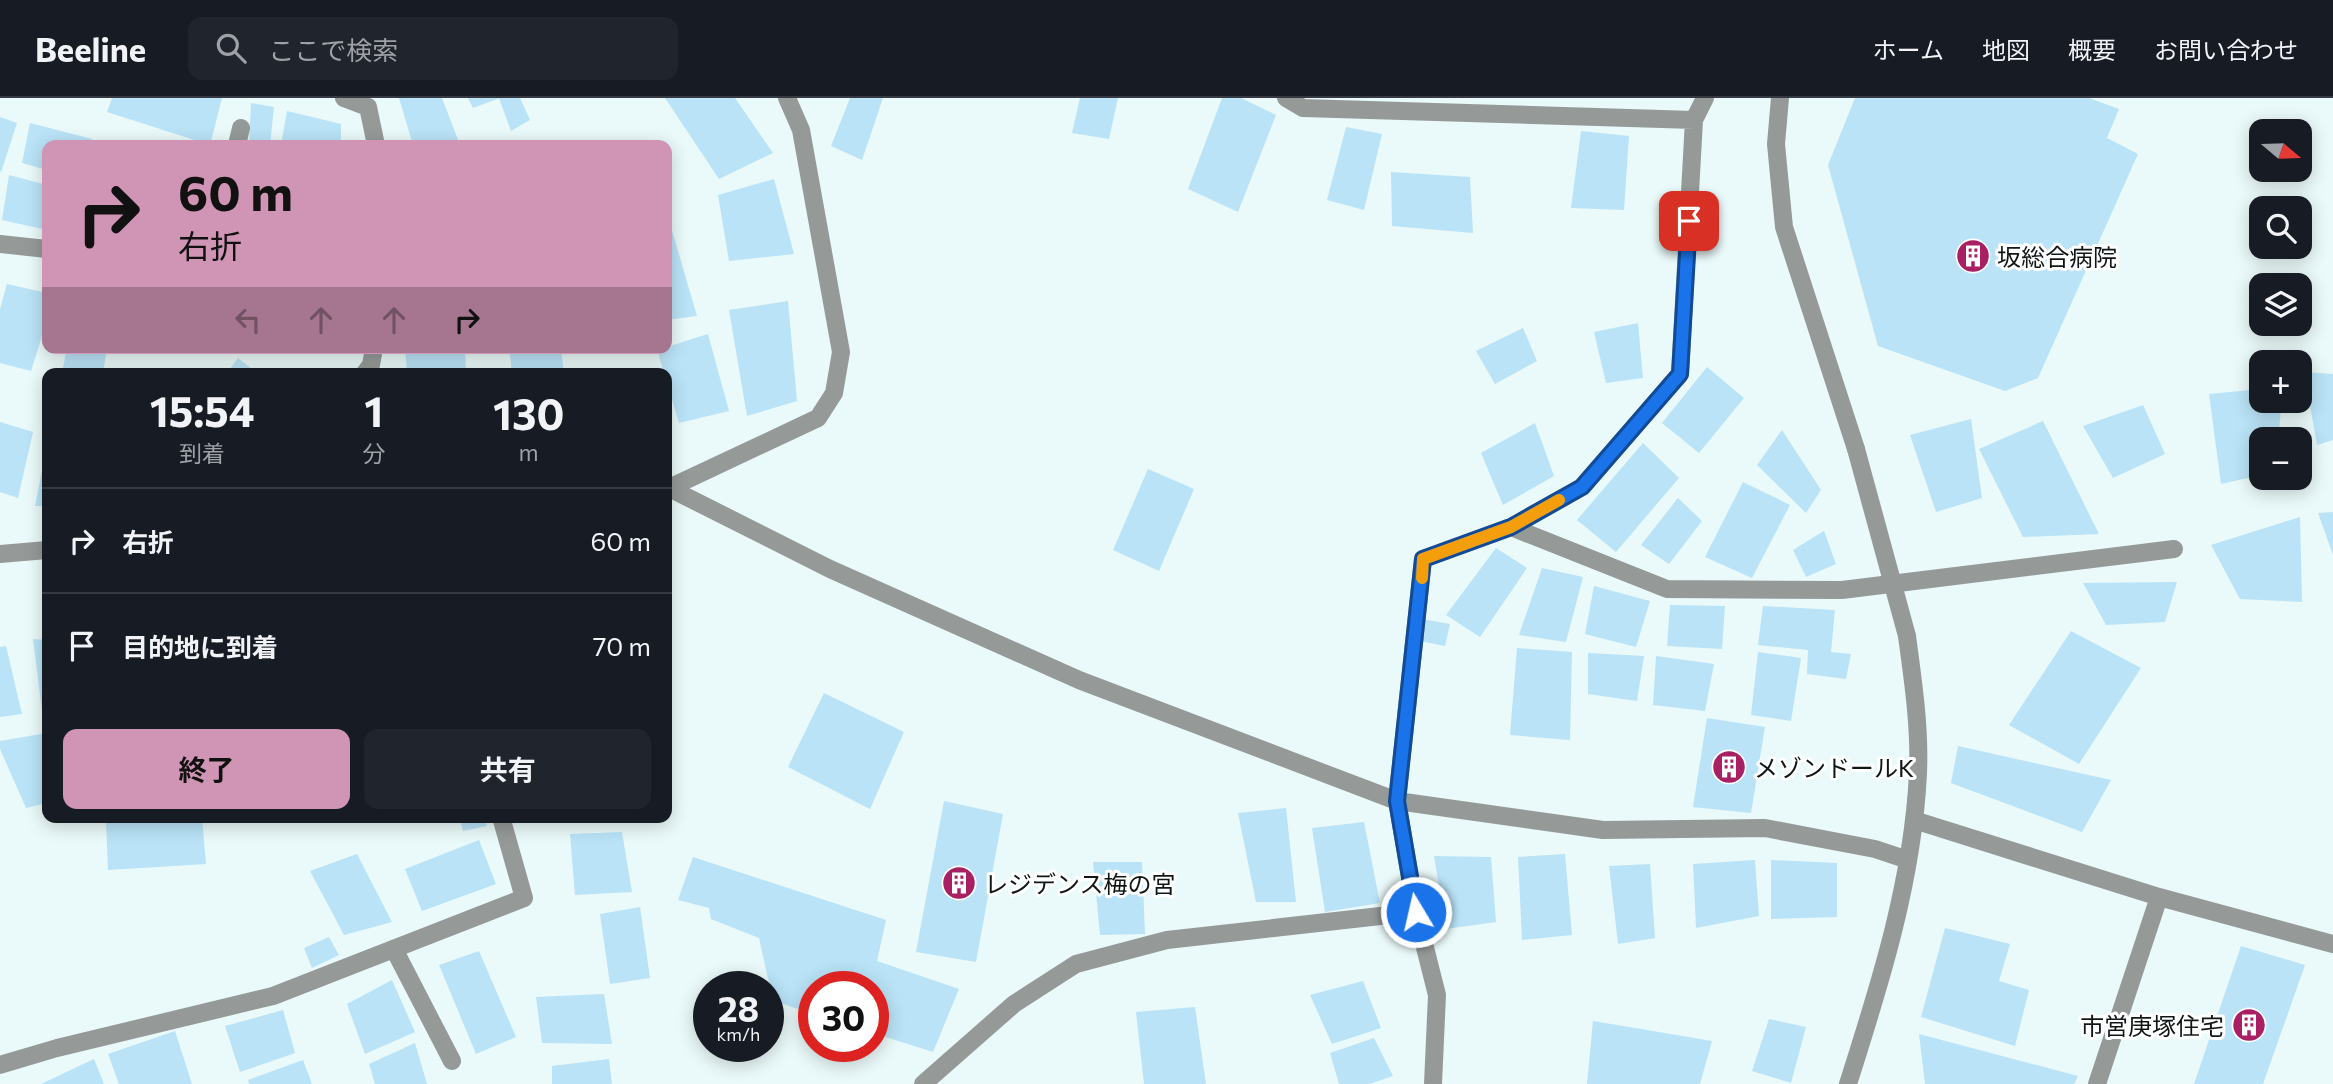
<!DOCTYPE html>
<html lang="ja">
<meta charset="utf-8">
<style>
body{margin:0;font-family:Commissioner,"Noto Sans JP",sans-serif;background:#20242c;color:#f1f3f6;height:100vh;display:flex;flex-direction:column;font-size:26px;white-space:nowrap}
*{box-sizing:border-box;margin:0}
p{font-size:23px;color:#9ea1a6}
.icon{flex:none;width:38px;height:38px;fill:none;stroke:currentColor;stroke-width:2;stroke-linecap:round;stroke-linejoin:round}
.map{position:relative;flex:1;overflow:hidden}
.details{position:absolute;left:42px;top:270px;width:630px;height:455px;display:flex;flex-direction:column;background:#171b24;border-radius:14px;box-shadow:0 4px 18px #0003}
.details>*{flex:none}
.hud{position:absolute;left:42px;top:42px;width:630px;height:214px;border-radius:14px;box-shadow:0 4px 18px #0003;background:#d094b4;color:#111;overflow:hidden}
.needle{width:46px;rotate:109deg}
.buttons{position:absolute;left:2249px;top:21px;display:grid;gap:14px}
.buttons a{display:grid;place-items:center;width:63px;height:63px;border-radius:14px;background:#171b24;box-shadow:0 4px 18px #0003;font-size:35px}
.speed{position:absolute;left:693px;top:873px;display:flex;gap:14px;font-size:35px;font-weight:700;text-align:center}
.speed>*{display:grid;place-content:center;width:91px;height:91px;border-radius:50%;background:#171b24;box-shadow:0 4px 18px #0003;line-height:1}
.speed small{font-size:18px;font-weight:400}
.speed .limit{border:10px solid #d22;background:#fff;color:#111}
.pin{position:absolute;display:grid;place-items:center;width:60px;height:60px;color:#fff;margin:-30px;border-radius:14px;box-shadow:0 4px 10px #0006}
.me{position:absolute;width:77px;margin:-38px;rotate:351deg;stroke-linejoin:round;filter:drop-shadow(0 0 5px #0008)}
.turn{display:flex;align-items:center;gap:24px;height:147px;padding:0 21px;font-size:32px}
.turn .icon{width:91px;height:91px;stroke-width:2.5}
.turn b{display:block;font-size:49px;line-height:60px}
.lanes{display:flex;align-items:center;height:66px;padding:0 21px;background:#0003;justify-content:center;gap:35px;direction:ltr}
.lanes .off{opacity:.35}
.eta{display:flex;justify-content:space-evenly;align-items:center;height:119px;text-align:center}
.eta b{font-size:42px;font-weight:700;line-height:49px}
.primary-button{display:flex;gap:14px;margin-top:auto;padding:14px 21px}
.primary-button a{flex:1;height:80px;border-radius:14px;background:#d094b4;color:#111;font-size:28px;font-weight:700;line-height:80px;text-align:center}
.primary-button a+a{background:#20242c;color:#f1f3f6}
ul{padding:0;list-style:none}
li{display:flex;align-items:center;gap:21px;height:105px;padding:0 21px;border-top:2px solid #363941}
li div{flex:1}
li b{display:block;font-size:26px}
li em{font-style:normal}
header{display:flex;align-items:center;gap:42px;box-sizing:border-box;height:98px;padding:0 35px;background:#171b24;border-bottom:2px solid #363941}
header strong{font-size:33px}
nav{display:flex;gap:38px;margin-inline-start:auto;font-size:24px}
.search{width:490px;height:63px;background:#20242c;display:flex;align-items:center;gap:18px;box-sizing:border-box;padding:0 24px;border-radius:14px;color:#9ea1a6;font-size:26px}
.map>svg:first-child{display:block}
.building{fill:#bae3f7}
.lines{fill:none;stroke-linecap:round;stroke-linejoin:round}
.service{stroke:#959a98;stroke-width:18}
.minor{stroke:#959a98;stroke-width:18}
.tertiary{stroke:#959a98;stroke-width:18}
.tertiary-bridge{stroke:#959a98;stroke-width:18}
.route-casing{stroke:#114b97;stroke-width:18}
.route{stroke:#1a73e8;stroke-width:12}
.slow{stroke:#f59e0b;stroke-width:12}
.labels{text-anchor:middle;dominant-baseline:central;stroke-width:6;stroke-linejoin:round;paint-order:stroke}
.poi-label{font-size:24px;fill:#101515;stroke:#fff;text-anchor:start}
</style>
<header>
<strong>Beeline</strong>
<div class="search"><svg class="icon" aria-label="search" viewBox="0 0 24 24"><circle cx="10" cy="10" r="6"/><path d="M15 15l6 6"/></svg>ここで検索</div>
<nav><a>ホーム</a><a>地図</a><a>概要</a><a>お問い合わせ</a></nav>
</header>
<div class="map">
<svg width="2333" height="986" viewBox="0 0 2333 986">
<rect width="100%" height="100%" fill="#eaf9f9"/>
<!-- building -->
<path class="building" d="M 112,0 L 222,0 L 210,47 L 107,14 Z
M 399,0 L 442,0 L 460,47 L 413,47 Z
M 468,0 L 500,0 L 473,10 Z
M 499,0 L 520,0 L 530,22 L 511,33 Z
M 665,0 L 735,0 L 773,55 L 719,81 Z
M 850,0 L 883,0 L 862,62 L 831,48 Z
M 1080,0 L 1118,0 L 1109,41 L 1072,35 Z
M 1222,0 L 1241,0 L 1276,17 L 1238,114 L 1188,91 Z
M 1855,0 L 2089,0 L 2119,11 L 2107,40 L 2138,56 L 2038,280 L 2005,293 L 1878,248 L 1828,67 Z
M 251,5 L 274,9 L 270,47 L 249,45 Z
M 287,13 L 341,26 L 341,47 L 281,47 Z
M 0,19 L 17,25 L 1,74 L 0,73 Z
M 30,25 L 92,41 L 91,47 L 47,47 L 47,72 L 22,65 Z
M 1346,29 L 1382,36 L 1364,112 L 1327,102 Z
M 1581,33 L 1629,38 L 1624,112 L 1571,110 Z
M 1391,74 L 1470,79 L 1473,135 L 1392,128 Z
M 9,77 L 47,87 L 47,132 L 2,122 Z
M 774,81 L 794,156 L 729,163 L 718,97 Z
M 671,129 L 697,218 L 667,222 L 667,130 Z
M 7,186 L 47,195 L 47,222 L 31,273 L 0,265 L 0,211 Z
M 788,203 L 797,303 L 747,318 L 729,212 Z
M 1638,225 L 1643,280 L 1606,285 L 1594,234 Z
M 1523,230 L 1537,263 L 1495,286 L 1476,253 Z
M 708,236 L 729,313 L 679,325 L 667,285 L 667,275 L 664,275 L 657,252 Z
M 67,250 L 107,250 L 103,275 L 62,275 Z
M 405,250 L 465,250 L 466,275 L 407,275 Z
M 509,250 L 561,250 L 564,275 L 512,275 Z
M 238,260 L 257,275 L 227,275 Z
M 1707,269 L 1744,300 L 1699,355 L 1662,325 Z
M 2304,274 L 2333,276 L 2333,342 L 2317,347 Z
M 2261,291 L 2261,303 L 2282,303 L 2278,341 L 2261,341 L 2261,377 L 2221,386 L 2209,296 Z
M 2143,307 L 2165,356 L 2113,380 L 2083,328 Z
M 1971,321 L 1982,400 L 1936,414 L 1910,337 Z
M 2043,323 L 2099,436 L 2023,439 L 1979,351 Z
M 0,324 L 33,334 L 18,400 L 0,394 Z
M 1535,325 L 1554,378 L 1503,407 L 1481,355 Z
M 1782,332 L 1821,392 L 1806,415 L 1757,367 Z
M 1643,345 L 1679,380 L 1616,454 L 1577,422 Z
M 46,352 L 47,408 L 35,408 Z
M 1148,371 L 1194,391 L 1159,473 L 1113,452 Z
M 1743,384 L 1790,407 L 1752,480 L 1705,459 Z
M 1678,400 L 1702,423 L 1669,466 L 1641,447 Z
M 2333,414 L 2333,457 L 2318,415 Z
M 2300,419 L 2302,504 L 2240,501 L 2211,447 Z
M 1824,433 L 1836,466 L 1806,479 L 1793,452 Z
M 1496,450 L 1527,470 L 1480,539 L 1446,517 Z
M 1542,470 L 1583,479 L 1566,544 L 1519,537 Z
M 2177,484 L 2165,524 L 2106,527 L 2083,485 Z
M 1594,488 L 1650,503 L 1636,549 L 1585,536 Z
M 1670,507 L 1725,508 L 1722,551 L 1667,548 Z
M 1763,508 L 1835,512 L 1831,554 L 1851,556 L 1846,581 L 1807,576 L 1808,552 L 1758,547 Z
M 1422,521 L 1450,526 L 1445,548 L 1420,543 Z
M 2071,533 L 2141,570 L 2079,666 L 2009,627 Z
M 33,541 L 47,542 L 47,612 L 42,613 Z
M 6,548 L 22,616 L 0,619 L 0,549 Z
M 1517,550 L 1572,554 L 1570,642 L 1510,637 Z
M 1758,554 L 1801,560 L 1791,623 L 1751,617 Z
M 1588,555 L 1644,558 L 1637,603 L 1588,596 Z
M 1656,558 L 1714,566 L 1705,613 L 1653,607 Z
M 824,595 L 904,634 L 870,711 L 788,669 Z
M 1707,620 L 1765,629 L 1751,715 L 1693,709 Z
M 47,635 L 47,705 L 26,710 L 0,651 L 0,643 Z
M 1958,648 L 2111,682 L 2082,734 L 1951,685 Z
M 944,703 L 1003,716 L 976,864 L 916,854 Z
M 1286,710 L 1296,804 L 1256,804 L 1238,715 Z
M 171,719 L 202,719 L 206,766 L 108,772 L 106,723 Z
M 459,719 L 484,719 L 487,728 L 463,733 Z
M 1364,724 L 1380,805 L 1325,814 L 1312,730 Z
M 622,734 L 632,794 L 575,797 L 570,736 Z
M 479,742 L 496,786 L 422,813 L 405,771 Z
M 357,756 L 392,824 L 344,837 L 310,773 Z
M 1565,756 L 1572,837 L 1522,842 L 1518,759 Z
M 1434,758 L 1491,759 L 1496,824 L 1446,831 Z
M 693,759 L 886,822 L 877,863 L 959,891 L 933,954 L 873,935 L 873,889 L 814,889 L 814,916 L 773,903 L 759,840 L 711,821 L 709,810 L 678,802 Z
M 1755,762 L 1759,818 L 1696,830 L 1693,766 Z
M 1771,762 L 1837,765 L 1837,819 L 1771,821 Z
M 1093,764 L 1142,764 L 1145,836 L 1100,837 Z
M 1650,766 L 1655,840 L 1618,846 L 1609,768 Z
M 640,809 L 650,880 L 610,886 L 600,816 Z
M 1945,830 L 2010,846 L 1999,883 L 2029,892 L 2015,948 L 1921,919 Z
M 329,839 L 339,857 L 312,870 L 304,850 Z
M 2241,848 L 2305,867 L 2263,986 L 2194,986 Z
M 479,853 L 516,939 L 476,956 L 439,867 Z
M 392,882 L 415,934 L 365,956 L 347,906 Z
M 1363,883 L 1381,930 L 1332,946 L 1310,897 Z
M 604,896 L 612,946 L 542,945 L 536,899 Z
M 1195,909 L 1206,986 L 1144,986 L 1136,914 Z
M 283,912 L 295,955 L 240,974 L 225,928 Z
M 1769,921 L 1806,929 L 1791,985 L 1752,973 Z
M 1593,923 L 1712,943 L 1700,986 L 1587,986 Z
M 175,933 L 192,986 L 119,986 L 108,956 Z
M 1919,936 L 2078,978 L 2074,986 L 1925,986 Z
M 1374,940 L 1393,978 L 1369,986 L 1339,986 L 1330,955 Z
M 415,945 L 427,986 L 375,986 L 369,966 Z
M 94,961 L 104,986 L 41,986 Z
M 609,961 L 612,986 L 552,986 L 552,968 Z
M 303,962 L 312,986 L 249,986 L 248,982 Z"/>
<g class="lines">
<!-- service -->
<path class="service" d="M 394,851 L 452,963"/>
<!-- minor -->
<path class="minor" d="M 344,0 L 368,9 L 376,47
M 1286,0 L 1303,10 L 1694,22
M 237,47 L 241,30
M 0,146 L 47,151
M 365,275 L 371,267 L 374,250
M 667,391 L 818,320 L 834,295 L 841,254 L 801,32 L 787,0
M 671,391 L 830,471 L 1079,582 L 1397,703 L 1603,732 L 1765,730 L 1875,751 L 1908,762
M 1511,429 L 1667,491 L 1842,492 L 2174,451
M 0,456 L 47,452
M 1914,722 L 2159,799 L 2333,846
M 1416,814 L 1397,703 L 1423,461 L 1511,429 L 1582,389 L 1680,276 L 1694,22 L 1705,0
M 0,967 L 57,950 L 273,898 L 524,800 L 501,719
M 923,986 L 1014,906 L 1076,866 L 1167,842 L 1416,814 L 1437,897 L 1433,986
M 2097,986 L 2159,799"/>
<!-- tertiary -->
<path class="tertiary" d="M 1780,0 L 1776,46 L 1784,129 L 1856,351
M 1848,986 C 1880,886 1913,782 1918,675 C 1920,629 1913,583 1907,538"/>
<!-- tertiary-bridge -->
<path class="tertiary-bridge" d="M 1856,351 L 1907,538"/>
</g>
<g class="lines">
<!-- route casing -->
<g class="route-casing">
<path id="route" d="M 1416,814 L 1397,703 L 1423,461 L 1511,429 L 1582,389 L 1680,276 L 1689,123"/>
</g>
<!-- route -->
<use href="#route" class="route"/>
<!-- slow -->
<path class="slow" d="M 1422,480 L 1423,461 L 1511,429 L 1559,402"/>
</g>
<!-- icons -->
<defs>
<g id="building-disc" transform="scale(1.75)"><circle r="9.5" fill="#a81f64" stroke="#fff"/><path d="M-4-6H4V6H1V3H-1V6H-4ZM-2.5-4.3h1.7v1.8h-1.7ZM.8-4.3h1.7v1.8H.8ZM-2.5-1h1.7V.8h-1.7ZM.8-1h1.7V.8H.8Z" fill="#fff"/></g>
</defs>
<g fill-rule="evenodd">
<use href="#building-disc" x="1973" y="158"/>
<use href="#building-disc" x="1729" y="669"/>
<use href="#building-disc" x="959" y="785"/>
<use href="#building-disc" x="2249" y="927"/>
</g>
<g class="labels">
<!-- poi labels -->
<g class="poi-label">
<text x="1997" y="158">坂総合病院</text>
<text x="1754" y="669">メゾンドールK</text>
<text x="984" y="785">レジデンス梅の宮</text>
<text x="2224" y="927" text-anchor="end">市営庚塚住宅</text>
</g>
</g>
</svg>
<div class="buttons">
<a><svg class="needle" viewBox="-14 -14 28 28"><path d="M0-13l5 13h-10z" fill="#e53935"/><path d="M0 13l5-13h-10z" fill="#9ea1a6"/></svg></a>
<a><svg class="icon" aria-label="search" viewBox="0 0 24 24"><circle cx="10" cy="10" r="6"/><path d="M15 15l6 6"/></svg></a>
<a><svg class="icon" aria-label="layers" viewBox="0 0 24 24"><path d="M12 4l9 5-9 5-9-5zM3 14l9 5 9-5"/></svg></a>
<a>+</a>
<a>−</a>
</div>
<div class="speed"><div>28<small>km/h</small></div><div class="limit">30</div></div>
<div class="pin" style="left:1689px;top:123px;background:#d93025"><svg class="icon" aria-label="arrive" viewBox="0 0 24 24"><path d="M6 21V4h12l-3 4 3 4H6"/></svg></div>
<svg class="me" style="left:1416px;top:814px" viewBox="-20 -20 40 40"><circle r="17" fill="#1a73e8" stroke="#fff" stroke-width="3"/><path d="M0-11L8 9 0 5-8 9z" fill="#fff"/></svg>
<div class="hud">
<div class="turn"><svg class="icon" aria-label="right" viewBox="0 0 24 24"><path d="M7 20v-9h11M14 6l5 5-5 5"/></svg><div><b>60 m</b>右折</div></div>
<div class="lanes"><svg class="icon off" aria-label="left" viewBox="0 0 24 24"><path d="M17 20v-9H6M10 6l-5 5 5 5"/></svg><svg class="icon off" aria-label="ahead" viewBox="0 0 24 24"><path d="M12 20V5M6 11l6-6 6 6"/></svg><svg class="icon off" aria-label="ahead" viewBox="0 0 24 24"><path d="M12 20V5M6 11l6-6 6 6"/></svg><svg class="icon" aria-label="right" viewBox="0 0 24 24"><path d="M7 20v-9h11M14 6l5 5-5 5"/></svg></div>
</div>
<section class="details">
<div class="eta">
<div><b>15:54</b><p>到着</p></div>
<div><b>1</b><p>分</p></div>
<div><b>130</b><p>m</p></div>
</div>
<ul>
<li><svg class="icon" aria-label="right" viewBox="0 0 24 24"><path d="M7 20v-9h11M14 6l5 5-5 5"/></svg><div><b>右折</b></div><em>60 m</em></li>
<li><svg class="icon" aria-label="arrive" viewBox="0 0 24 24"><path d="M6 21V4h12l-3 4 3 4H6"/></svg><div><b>目的地に到着</b></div><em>70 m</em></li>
</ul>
<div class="primary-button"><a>終了</a><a>共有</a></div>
</section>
</div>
